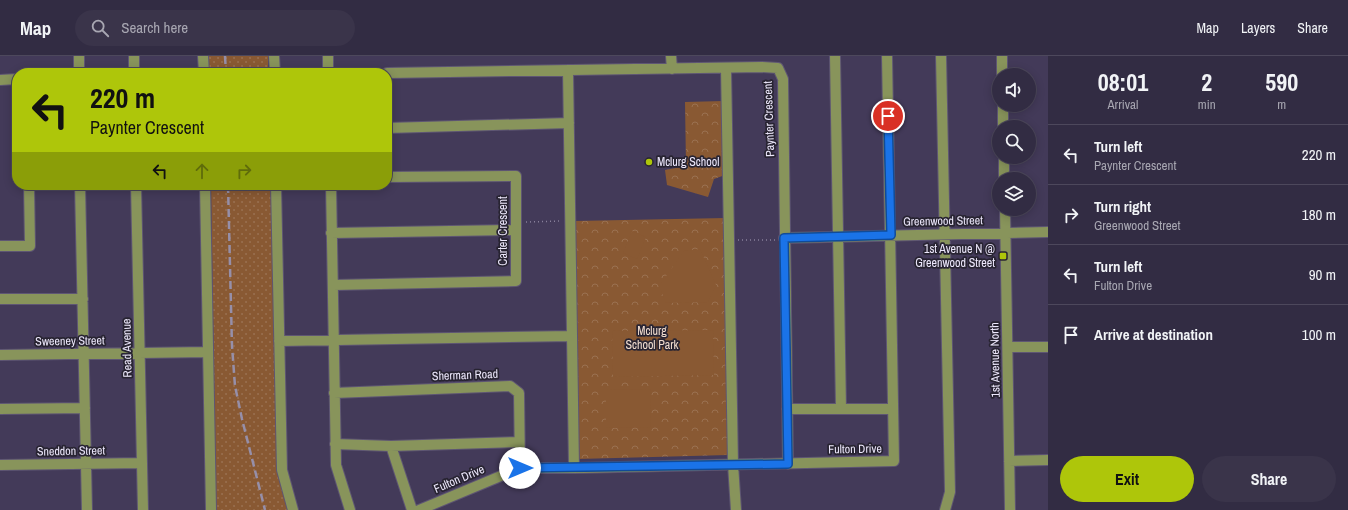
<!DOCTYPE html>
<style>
body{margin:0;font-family:"Archivo Narrow",sans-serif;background:#3a344a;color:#f1f3f6;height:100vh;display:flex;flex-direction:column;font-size:15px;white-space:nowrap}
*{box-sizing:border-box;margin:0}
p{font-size:13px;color:#a8a7b2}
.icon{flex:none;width:22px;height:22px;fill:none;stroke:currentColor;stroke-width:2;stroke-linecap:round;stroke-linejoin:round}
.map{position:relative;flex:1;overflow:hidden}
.panel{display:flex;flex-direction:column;background:#322c43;width:300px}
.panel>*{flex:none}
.top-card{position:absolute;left:12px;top:12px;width:380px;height:122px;border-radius:16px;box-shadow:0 2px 10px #0003,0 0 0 1px #4d485c;background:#aec60a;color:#111;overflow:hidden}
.fabs{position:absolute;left:992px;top:12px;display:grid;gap:8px}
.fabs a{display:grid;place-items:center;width:44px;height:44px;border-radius:50%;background:#322c43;box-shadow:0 2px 10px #0003,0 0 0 1px #4d485c;font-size:20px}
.pin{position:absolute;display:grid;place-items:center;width:34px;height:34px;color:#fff;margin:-17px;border:2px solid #fff;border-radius:50%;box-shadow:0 1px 4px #0007}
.me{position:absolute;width:44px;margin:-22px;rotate:90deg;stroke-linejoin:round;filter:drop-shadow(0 0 3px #0008)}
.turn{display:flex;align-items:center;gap:14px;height:84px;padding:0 12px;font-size:18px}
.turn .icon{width:52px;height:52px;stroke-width:2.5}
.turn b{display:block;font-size:28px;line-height:34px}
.lanes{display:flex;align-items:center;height:38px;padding:0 12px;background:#0003;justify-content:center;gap:20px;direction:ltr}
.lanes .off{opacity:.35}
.eta{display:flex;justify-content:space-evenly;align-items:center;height:68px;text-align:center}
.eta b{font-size:24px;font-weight:800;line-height:28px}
.action{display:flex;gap:8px;margin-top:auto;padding:8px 12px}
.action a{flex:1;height:46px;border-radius:24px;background:#aec60a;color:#111;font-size:16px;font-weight:800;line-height:46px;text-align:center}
.action a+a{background:#3a344a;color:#f1f3f6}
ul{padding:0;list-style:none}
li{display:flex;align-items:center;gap:12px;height:60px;padding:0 12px;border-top:1px solid #4d485c}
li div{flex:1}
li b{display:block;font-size:15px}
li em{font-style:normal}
header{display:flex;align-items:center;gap:24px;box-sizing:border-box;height:56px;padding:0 20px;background:#322c43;border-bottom:1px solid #4d485c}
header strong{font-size:19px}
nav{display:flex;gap:22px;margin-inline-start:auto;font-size:14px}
.search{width:280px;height:36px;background:#3a344a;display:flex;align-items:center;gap:10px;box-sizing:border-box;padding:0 14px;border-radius:22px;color:#a8a7b2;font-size:15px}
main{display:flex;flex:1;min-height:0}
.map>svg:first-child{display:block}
.grass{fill:url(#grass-dots)}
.park{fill:url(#park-crowns)}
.pitch{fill:#895933}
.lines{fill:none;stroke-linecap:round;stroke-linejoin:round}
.minor-casing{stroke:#5e5673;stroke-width:12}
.path{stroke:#88809b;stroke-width:1.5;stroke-dasharray:1 3;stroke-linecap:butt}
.minor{stroke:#88945b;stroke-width:10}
.rail{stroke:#968fa9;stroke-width:2.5;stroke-dasharray:8 4;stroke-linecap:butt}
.route-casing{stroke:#114b97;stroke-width:10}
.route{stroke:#1a73e8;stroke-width:7}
.poi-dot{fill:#aec60a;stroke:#282432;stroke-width:1.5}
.labels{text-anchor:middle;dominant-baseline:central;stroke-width:3.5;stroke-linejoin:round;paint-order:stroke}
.street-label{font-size:12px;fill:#ede8fc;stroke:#282432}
.poi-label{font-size:12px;fill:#ede8fc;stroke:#282432;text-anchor:start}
.park-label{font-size:12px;fill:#f1ddcf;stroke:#282432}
</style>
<header>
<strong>Map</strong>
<div class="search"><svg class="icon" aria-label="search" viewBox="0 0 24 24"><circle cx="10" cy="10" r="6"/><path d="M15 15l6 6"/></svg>Search here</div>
<nav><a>Map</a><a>Layers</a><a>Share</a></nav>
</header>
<main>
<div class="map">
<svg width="1048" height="454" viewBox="0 0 1048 454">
<defs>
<pattern id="grass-dots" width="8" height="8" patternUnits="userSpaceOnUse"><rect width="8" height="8" fill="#895933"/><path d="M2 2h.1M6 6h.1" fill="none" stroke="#9a7151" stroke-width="1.8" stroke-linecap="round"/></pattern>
<pattern id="park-crowns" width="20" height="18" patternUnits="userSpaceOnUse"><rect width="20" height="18" fill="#895933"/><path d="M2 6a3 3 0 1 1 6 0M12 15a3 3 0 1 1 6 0" fill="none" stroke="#9a7151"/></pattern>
</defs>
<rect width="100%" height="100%" fill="#433a59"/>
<!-- grass -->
<path class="grass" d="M 208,0 L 268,0 L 268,17 L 209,17 Z
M 211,129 L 271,129 L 279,419 L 289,454 L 216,454 Z"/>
<!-- park -->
<path class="park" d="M 724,45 L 725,119 L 714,123 L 708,141 L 667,129 L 665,114 L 686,110 L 685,46 Z
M 726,162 L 728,399 L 578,403 L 574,165 Z"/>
<!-- pitch -->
<path class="pitch" d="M 632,175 L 646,181 L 637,203 L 623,197 Z
M 700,193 L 716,229 L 708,246 L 666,247 L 659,230 L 684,195 Z
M 713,274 L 714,319 L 613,321 L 612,275 Z
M 650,333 L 651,371 L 606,372 L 606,334 Z"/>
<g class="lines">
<!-- minor casing -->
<g class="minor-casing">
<path id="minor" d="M 79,0 L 79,17
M 134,0 L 134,17
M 203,0 L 204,17
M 274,0 L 275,17
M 328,0 L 328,17
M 671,0 L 672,13
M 835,0 L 841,353
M 941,0 L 950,436 L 945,454
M 1002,0 L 1002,19
M 726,12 L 733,408 L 736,454
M 568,14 L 574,412
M 387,17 L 762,11 L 778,12 L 783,23 L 788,408
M 0,24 L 17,23
M 1003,49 L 1003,71
M 387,72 L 569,67
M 1004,101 L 1004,123
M 80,129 L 87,454
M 136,129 L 143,454
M 205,129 L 211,454
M 276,129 L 282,414 L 293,454
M 331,129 L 336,409 L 350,454
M 1005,153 L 1010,454
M 331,177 L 516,174
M 784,182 L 1048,176
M 0,190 L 30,190 L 29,129
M 333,229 L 516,225 L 516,120 L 387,121
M 0,243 L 83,243
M 279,285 L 572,280
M 1008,291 L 1048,291
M 0,299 L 208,296
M 334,337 L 510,330 L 519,337 L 520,412
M 0,353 L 85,352
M 787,353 L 893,353
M 335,388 L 391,390 L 519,386
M 391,390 L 412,454
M 1009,405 L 1048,404
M 0,409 L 142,407
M 419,454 L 520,412 L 574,412 L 894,405 L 887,0"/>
</g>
<!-- path -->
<path class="path" d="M 526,166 L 562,165
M 738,184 L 776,184"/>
<!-- minor -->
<use href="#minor" class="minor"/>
<!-- rail -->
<path class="rail" d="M 225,0 L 226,17
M 228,129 L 232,290 L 235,330 L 242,363 L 265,454"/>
</g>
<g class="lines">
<!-- route casing -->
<g class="route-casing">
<path id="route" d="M 520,412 L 788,408 L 784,182 L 891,179 L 888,60"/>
</g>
<!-- route -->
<use href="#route" class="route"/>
</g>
<!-- markers -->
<g class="poi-dot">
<circle cx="649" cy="106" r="4"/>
<rect x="999" y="196" width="8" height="8" rx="2"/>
</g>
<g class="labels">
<!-- street labels -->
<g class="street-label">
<text transform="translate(769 63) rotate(-92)">Paynter Crescent</text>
<text transform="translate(943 165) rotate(-1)">Greenwood Street</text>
<text transform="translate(503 175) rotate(-90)">Carter Crescent</text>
<text transform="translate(70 285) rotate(-1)">Sweeney Street</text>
<text transform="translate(127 292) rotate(-91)">Read Avenue</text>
<text transform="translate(995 304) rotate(-91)">1st Avenue North</text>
<text transform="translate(465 319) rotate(-2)">Sherman Road</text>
<text transform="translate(855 393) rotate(-1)">Fulton Drive</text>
<text transform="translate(71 395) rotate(-1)">Sneddon Street</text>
<text transform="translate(459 423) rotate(-23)">Fulton Drive</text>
</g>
<!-- poi labels -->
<g class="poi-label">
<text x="657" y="106">Mclurg School</text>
<text x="995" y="193" text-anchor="end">1st Avenue N @<tspan x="995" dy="14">Greenwood Street</tspan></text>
</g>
<!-- park labels -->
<g class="park-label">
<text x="652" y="275">Mclurg<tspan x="652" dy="14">School Park</tspan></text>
</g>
</g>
</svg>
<div class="fabs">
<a><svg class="icon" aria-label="sound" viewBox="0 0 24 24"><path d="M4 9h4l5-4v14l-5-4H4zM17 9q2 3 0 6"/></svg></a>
<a><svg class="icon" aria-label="search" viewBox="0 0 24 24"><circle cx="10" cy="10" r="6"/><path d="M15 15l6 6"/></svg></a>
<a><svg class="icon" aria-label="layers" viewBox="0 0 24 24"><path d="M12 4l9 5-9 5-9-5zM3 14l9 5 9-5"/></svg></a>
</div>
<div class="pin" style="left:888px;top:60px;background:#d93025"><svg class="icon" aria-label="arrive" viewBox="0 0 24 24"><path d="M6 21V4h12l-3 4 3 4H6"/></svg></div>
<svg class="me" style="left:520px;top:412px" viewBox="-20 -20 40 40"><circle r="19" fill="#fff"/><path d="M0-13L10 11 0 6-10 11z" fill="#1a73e8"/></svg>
<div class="top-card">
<div class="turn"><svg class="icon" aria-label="left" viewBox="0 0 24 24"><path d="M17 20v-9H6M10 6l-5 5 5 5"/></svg><div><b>220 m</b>Paynter Crescent</div></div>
<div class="lanes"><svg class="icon" aria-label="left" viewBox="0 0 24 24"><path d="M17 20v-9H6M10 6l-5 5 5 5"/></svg><svg class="icon off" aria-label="ahead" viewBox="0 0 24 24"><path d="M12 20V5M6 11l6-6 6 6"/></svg><svg class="icon off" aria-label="right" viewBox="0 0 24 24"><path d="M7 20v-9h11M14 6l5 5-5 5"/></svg></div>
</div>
</div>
<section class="panel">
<div class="eta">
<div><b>08:01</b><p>Arrival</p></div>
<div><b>2</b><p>min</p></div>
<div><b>590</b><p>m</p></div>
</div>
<ul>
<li><svg class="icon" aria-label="left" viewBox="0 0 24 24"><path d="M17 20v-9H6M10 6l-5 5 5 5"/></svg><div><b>Turn left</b><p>Paynter Crescent</p></div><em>220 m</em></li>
<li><svg class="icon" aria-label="right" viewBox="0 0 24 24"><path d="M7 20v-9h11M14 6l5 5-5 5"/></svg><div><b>Turn right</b><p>Greenwood Street</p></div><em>180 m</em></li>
<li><svg class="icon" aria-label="left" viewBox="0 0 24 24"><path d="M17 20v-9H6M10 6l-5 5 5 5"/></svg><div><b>Turn left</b><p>Fulton Drive</p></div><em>90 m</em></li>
<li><svg class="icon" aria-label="arrive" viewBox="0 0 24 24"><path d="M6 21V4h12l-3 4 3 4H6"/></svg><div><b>Arrive at destination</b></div><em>100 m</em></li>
</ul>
<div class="action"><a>Exit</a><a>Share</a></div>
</section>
</main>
